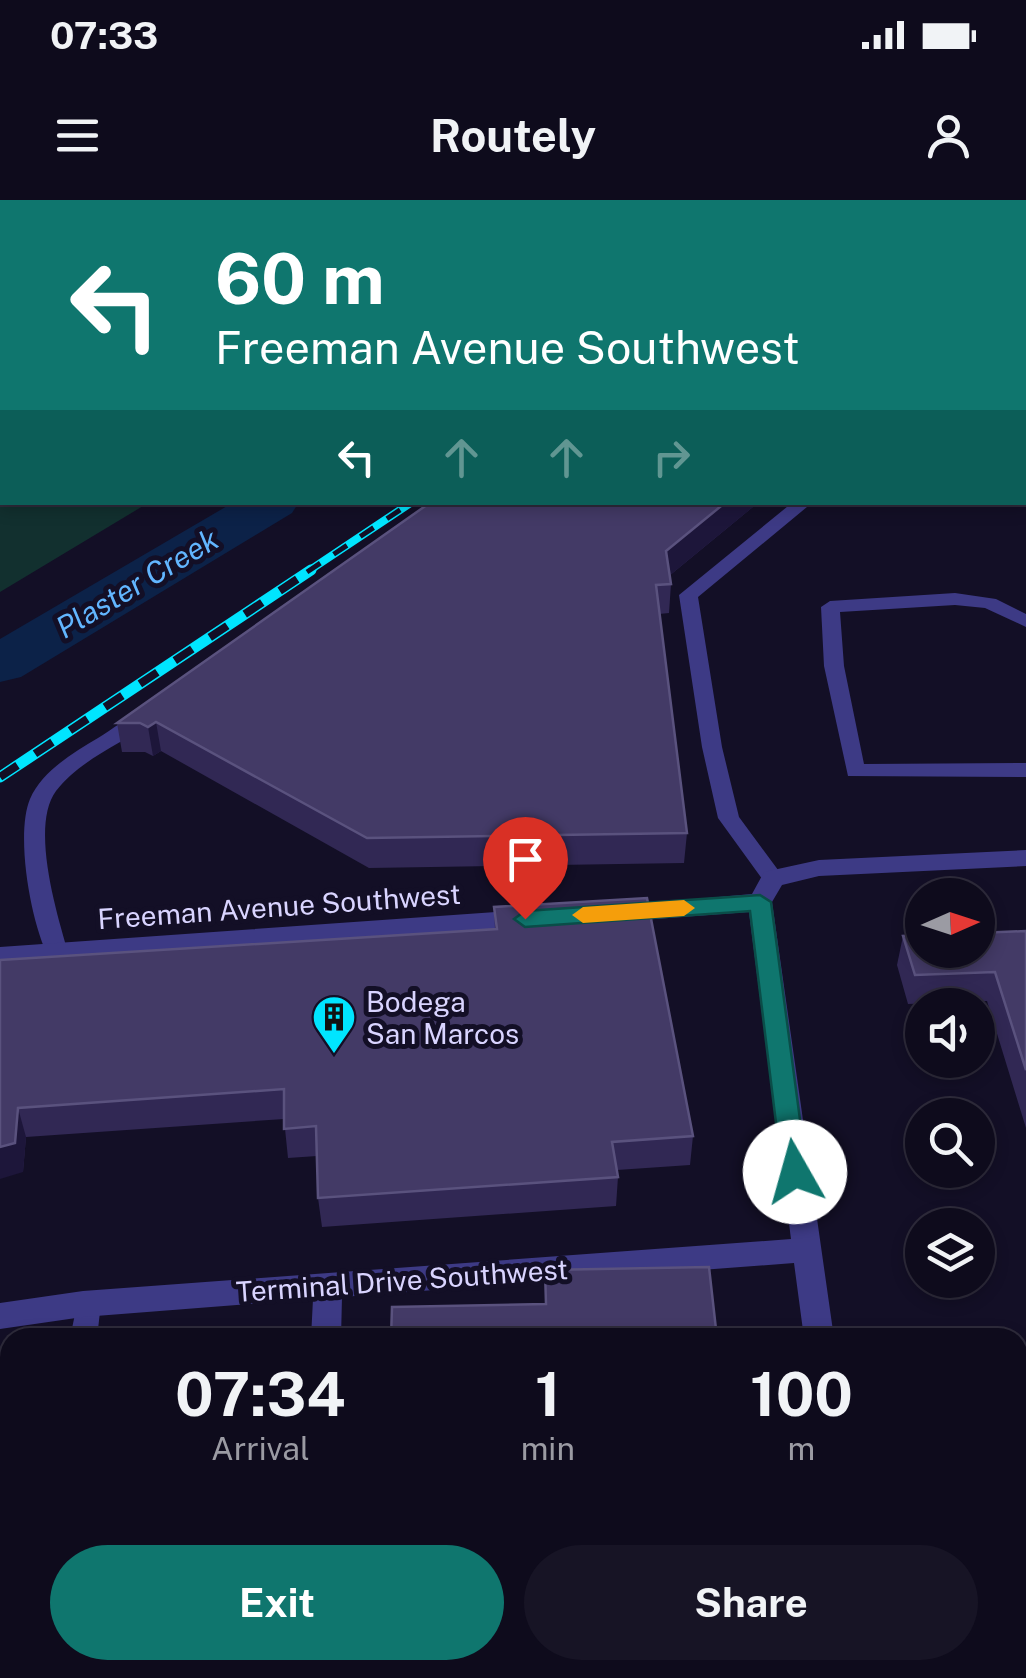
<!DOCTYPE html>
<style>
body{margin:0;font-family:"Public Sans",sans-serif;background:#171425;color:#f1f3f6;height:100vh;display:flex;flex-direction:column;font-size:38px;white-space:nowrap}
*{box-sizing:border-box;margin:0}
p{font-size:32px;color:#9b9ba3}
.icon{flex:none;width:55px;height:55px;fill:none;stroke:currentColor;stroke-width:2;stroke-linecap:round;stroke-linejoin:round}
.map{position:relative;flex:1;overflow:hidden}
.drawer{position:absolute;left:0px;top:1128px;width:1028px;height:352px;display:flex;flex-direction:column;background:#0e0b1c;border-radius:30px 30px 0 0;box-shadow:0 5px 15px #0003,0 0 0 2px #2e2b3b}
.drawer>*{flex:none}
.top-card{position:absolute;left:0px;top:0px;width:1028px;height:305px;box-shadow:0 5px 15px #0003,0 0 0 2px #2e2b3b;background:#0f766e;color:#fff;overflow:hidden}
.needle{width:65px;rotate:87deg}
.fabs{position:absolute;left:905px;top:678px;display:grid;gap:20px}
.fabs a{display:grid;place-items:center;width:90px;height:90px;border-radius:50%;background:#0e0b1c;box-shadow:0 5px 15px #0003,0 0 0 2px #2e2b3b;font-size:50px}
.pin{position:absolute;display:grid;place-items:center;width:85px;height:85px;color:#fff;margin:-102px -42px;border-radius:50% 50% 50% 0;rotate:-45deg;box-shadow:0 0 10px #0007}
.pin .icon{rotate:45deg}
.me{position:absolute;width:110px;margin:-55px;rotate:353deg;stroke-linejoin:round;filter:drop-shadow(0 0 8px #0008)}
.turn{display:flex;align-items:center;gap:35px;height:210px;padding:0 50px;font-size:45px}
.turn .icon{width:130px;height:130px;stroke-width:2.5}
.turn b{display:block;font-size:70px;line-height:85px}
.lanes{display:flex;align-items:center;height:95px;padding:0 50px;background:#0003;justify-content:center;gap:50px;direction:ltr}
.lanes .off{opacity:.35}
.eta{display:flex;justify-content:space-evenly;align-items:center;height:170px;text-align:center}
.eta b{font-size:60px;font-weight:700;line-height:70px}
.primary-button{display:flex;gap:20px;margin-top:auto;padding:20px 50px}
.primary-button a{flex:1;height:115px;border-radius:60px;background:#0f766e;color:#fff;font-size:40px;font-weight:700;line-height:115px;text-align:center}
.primary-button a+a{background:#171425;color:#f1f3f6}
.status{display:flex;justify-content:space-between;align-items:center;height:70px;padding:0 50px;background:#0e0b1c;direction:ltr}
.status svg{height:28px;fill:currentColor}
header{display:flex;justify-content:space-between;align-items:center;height:130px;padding:0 50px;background:#0e0b1c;font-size:45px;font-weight:700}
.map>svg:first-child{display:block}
.green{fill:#12302f}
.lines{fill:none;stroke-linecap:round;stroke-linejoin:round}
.river{fill:#0c2248;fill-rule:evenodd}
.service{fill:#3d3a85;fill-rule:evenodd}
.minor{fill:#3d3a85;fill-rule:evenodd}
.rail-far1-casing{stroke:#00e5ff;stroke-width:8}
.rail-casing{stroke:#00e5ff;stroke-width:11}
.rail-far1{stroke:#130f26;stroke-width:5;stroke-dasharray:16;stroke-linecap:butt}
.rail{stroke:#130f26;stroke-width:8;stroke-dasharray:21;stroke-linecap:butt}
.wall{fill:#312854}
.shaded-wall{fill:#1d163a}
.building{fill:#433a66;stroke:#5a527e;stroke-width:2.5}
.route{fill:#0f766e;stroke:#0a4d48;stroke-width:2.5}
.slow{fill:#f59e0b}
.labels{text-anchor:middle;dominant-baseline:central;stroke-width:10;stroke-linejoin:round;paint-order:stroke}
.street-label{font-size:28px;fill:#d9d4ff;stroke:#130f26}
.poi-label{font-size:28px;fill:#d9d4ff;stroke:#130f26;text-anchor:start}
.water-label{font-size:30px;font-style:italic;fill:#62b6ff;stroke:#130f26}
</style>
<div class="status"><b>07:33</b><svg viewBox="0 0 49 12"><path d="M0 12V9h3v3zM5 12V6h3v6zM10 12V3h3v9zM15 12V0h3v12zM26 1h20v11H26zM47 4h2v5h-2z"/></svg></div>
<header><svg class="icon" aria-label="menu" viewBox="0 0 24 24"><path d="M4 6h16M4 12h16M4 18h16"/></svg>Routely<svg class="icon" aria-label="person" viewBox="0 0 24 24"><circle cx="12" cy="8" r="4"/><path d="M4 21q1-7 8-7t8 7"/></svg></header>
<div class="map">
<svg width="1026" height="1478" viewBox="0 0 1026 1478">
<rect width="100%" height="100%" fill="#130f26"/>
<!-- green -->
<path class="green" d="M 0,224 L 2,302 L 148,303 L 0,392 Z"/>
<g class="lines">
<!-- river -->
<path class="river" d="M 234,302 L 299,302 L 292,313 L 21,477 L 0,482 L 0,439 Z"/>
<!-- service -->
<path class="service" d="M 406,0 L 420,0 L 420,2 L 406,2 Z
M 0,213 L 2,213 L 2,223 L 0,223 Z
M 793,302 L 813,302 L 698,397 L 722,547 L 739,617 L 784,678 L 773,686 L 765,683 L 718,618 L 702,547 L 679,395 Z
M 955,393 L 996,399 L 1026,414 L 1026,427 L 985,408 L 955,405 L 840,412 L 844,466 L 864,564 L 1026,563 L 1026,577 L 848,576 L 824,466 L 821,407 L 830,401 Z
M 145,512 L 152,513 L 155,518 L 152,523 C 121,543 79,561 56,591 C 30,626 57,714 68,752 L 57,760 L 49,758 C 31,724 15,635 30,599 C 42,571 73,553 98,538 C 113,529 128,516 145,512 Z
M 88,1092 L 97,1095 L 101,1103 L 97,1138 L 70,1138 L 79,1095 Z
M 19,1470 L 49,1470 L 48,1478 L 18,1478 Z"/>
<!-- minor -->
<path class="minor" d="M 1026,650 L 1026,666 L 819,676 L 782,685 L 772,702 L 834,1138 L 804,1138 L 794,1063 L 342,1097 L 341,1138 L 311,1138 L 313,1099 L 83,1117 L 0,1129 L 0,1103 L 83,1091 L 791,1039 L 749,712 L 615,722 L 606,719 L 603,713 L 606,707 L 752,694 L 764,672 L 819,660 Z
M 525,710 L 537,719 L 525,728 L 0,765 L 0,747 Z
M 295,1470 L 329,1470 L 329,1478 L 295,1478 Z
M 859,1470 L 893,1470 L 894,1478 L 860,1478 Z"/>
<!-- rail-far1 casing -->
<g class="rail-far1-casing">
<path id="rail-far1" d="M 307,372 L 412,302"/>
</g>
<!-- rail casing -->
<g class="rail-casing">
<path id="rail" d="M 0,577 L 311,370"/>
</g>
<!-- rail-far1 -->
<use href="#rail-far1" class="rail-far1"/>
<!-- rail -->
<use href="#rail" class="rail"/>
</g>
<!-- wall -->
<path class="wall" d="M 0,0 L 392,0 L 393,2 L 2,2 L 2,68 L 0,68 Z
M 431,302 L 759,302 L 669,376 L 671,384 L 669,413 L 659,414 L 687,633 L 684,663 L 369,668 L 161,551 L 153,556 L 145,552 L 122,552 L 117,523 Z
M 494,707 L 693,936 L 690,965 L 617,970 L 618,977 L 616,1006 L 322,1027 L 318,998 L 317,956 L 288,958 L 284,919 L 26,937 L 23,972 L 0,760 L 495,730 Z
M 1026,731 L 1026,928 L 987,801 L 908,804 L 897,765 L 903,736 Z
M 1018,1183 L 1026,1183 L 1026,1228 L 1018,1228 Z"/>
<!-- shaded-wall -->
<path class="shaded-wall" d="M 574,0 L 589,0 L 587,2 L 572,2 Z
M 2,23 L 2,62 L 0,50 L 0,34 Z
M 726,302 L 759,302 L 664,380 L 666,351 Z
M 156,522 L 161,551 L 153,556 L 148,527 Z
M 18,908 L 26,937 L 23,972 L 0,979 L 0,947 Z"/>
<!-- building -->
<path class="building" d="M 0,0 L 392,0 L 393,1 L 345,2 L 2,2 L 2,23 L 0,34 Z
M 454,0 L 574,0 L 572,2 L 454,2 Z
M 431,302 L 726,302 L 666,351 L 671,384 L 656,385 L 687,633 L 367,638 L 156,522 L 148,527 L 140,523 L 117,523 Z
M 647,698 L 693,936 L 612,942 L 618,977 L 318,998 L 316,926 L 284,929 L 284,889 L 18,908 L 15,943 L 0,947 L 0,760 L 497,729 L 494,707 Z
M 1026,731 L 1026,870 L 995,772 L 915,775 L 903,736 L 922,735 L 922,750 L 978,750 L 978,733 Z
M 709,1067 L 717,1138 L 391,1138 L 392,1107 L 546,1104 L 545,1070 Z
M 1018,1183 L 1026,1183 L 1026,1213 L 1018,1213 Z
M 518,1470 L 755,1470 L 756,1478 L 519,1478 Z"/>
<!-- route -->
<path class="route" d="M 760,695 L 771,702 L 807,972 L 804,980 L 786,980 L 782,972 L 750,711 L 525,727 L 514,719 L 525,711 Z"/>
<!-- slow -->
<path class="slow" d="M 684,700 L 695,708 L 684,716 L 583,723 L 572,715 L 583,707 Z"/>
<!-- icons -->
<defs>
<g id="building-pin" transform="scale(2.25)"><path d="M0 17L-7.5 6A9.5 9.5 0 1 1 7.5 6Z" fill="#00e5ff" stroke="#130f26"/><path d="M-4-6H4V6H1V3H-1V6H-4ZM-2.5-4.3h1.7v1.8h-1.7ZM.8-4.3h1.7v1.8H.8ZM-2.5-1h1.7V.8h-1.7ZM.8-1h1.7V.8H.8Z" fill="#111"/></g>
</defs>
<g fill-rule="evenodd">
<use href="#building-pin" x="334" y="817"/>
</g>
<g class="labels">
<!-- street labels -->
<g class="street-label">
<text transform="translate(279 706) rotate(-4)">Freeman Avenue Southwest</text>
<text transform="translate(402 1080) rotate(-4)">Terminal Drive Southwest</text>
</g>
<!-- poi labels -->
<g class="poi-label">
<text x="366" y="801">Bodega<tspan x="366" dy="32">San Marcos</tspan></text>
</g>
<!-- water labels -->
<g class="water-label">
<text transform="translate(137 383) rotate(-31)">Plaster Creek</text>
</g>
</g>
</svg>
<div class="fabs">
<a><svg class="needle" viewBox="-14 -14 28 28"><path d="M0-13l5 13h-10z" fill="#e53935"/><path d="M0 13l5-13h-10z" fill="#9b9ba3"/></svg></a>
<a><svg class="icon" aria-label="sound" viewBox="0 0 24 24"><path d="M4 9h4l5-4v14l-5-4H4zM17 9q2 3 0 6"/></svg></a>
<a><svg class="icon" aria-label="search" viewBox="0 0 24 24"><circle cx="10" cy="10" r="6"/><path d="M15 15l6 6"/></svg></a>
<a><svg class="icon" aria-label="layers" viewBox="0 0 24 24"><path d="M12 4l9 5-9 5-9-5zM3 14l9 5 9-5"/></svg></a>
</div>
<div class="pin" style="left:525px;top:719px;background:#d93025"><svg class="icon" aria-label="arrive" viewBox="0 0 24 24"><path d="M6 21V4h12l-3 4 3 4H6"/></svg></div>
<svg class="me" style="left:795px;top:972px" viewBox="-20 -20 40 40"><circle r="19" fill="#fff"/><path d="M0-13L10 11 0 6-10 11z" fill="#0f766e"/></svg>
<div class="top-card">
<div class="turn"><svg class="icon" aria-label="left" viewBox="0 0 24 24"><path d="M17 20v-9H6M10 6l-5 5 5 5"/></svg><div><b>60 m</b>Freeman Avenue Southwest</div></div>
<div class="lanes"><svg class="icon" aria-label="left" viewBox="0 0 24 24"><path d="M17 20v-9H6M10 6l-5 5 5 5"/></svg><svg class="icon off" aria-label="ahead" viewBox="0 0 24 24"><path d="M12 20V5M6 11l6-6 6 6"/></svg><svg class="icon off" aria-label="ahead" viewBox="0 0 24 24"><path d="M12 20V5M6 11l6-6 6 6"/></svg><svg class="icon off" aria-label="right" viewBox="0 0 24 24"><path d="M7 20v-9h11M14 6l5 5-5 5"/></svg></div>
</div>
<section class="drawer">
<div class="eta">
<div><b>07:34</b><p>Arrival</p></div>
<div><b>1</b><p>min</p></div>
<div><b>100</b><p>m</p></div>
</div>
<div class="primary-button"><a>Exit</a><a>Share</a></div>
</section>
</div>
